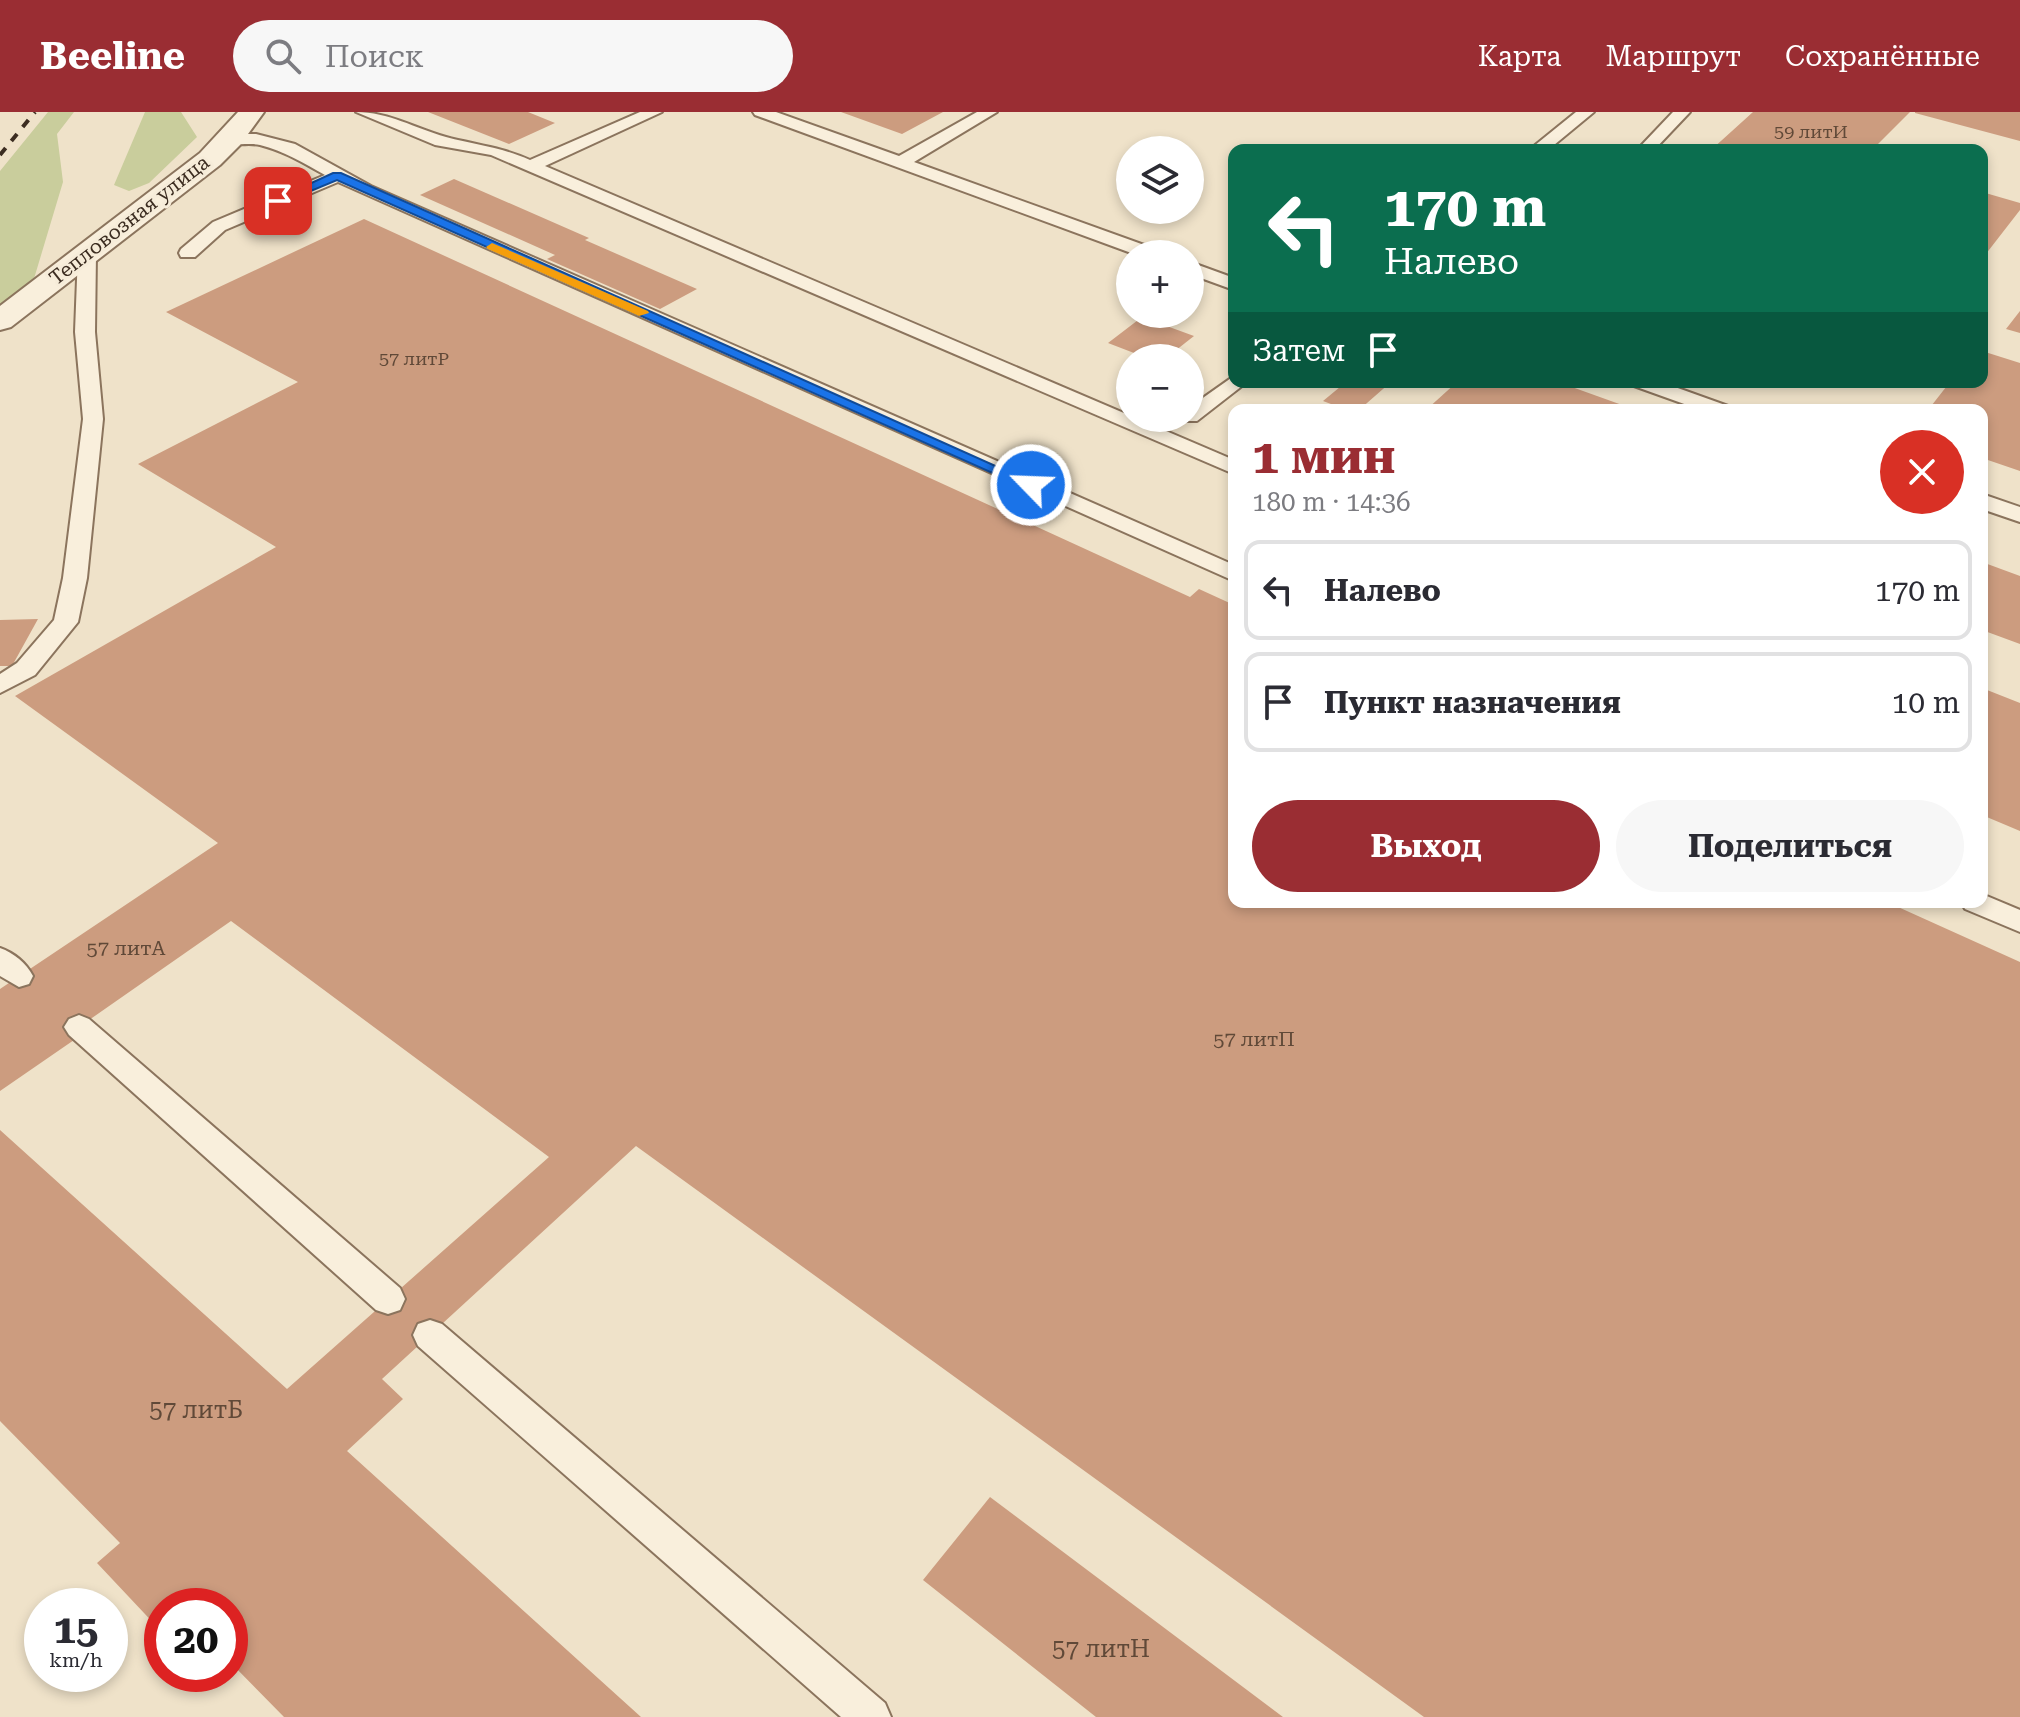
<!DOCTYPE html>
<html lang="ru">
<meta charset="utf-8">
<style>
body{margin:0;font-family:"Roboto Serif",serif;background:#f7f7f7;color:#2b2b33;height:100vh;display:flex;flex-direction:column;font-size:30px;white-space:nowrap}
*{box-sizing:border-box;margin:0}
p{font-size:26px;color:#7c7c81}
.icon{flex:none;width:44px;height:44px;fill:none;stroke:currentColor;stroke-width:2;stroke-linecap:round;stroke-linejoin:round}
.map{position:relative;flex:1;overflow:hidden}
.sheet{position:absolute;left:1228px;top:292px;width:760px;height:504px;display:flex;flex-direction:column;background:#fff;border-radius:16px;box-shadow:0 4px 12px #0003}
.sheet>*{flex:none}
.hud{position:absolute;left:1228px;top:32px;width:760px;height:244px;border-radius:16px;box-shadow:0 4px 12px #0003;background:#0b6e4f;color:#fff;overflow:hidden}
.buttons{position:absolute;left:1116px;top:24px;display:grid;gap:16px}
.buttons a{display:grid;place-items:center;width:88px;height:88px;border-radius:50%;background:#fff;box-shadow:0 4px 12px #0003;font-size:40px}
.speed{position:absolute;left:24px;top:1476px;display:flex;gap:16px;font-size:40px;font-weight:700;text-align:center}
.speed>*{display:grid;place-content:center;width:104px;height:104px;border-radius:50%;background:#fff;box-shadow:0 4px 12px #0003;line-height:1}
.speed small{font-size:20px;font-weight:400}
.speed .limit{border:12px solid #d22;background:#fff;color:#111}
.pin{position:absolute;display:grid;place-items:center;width:68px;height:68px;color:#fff;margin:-34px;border-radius:16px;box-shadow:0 4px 12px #0006}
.me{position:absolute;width:88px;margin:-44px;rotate:294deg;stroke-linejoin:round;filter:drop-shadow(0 0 6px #0008)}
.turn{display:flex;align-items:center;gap:28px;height:168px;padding:0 24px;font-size:36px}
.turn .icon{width:104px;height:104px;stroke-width:2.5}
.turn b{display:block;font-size:56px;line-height:68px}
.then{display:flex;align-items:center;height:76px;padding:0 24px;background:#0003;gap:16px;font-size:30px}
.round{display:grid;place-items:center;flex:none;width:84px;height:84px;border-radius:42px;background:#f7f7f7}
.headline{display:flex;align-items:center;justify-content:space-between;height:136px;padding:0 24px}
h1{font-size:48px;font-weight:700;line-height:60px;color:#9a2d33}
.button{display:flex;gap:16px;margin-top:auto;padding:16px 24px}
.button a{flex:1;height:92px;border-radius:48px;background:#9a2d33;color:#fff;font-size:32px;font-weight:700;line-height:92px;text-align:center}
.button a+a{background:#f7f7f7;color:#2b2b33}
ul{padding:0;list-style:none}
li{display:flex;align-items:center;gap:24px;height:100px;margin:0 16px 12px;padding:0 8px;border:4px solid #e1e1e2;border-radius:16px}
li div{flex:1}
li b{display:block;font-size:30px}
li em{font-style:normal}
header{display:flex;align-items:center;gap:48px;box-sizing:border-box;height:112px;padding:0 40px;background:#9a2d33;color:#fff}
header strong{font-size:38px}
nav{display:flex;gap:44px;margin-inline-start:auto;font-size:28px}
.search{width:560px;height:72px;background:#f7f7f7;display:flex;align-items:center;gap:20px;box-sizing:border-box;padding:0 28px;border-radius:44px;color:#7c7c81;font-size:30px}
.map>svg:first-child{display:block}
.green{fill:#c9cd9c}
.building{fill:#cc9c7f}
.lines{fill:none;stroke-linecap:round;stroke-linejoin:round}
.service-casing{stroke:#8b745d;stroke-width:4}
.minor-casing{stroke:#8b745d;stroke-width:4}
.service{fill:#f9efdc;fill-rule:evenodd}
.minor{fill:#f9efdc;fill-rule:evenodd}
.rail{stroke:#3c2d21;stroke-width:4;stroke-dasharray:9 9;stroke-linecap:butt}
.route{fill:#1a73e8;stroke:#114b97;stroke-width:2}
.slow{fill:#f59e0b}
.labels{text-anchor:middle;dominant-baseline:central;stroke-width:6;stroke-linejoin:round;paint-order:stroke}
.far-number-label{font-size:18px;fill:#604938}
.far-street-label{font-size:20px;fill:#3c2d21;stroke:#f6ecd9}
.number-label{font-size:20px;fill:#604938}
.near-number-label{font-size:24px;fill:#604938}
</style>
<header>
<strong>Beeline</strong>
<div class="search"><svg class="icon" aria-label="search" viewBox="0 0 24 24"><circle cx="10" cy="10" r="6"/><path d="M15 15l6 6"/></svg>Поиск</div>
<nav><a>Карта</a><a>Маршрут</a><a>Сохранённые</a></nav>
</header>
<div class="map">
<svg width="2020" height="1605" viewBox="0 0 2020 1605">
<rect width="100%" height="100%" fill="#efe2c9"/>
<!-- green -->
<path class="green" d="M 48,0 L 74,0 L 57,22 L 63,70 L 33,170 L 0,197 L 0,59 Z
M 145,0 L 181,0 L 197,25 L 149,71 L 129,79 L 114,73 Z"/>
<!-- building -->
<path class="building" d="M 428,0 L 528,0 L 555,11 L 509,32 Z
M 841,0 L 943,0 L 902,22 Z
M 1753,0 L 1910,0 L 1872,38 L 1711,38 Z
M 2020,0 L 2020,29 L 1915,1 L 1915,0 Z
M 454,67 L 589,126 L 585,128 L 697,177 L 660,197 L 547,147 L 555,143 L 420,83 Z
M 1982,80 L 2020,91 L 2020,98 L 1982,147 Z
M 364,107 L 1190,485 L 1199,477 L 1234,493 L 1234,790 L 1887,790 L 2020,850 L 2020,1605 L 1424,1605 L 636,1034 L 382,1267 L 403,1287 L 347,1339 L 641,1605 L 284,1605 L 230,1550 L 230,1494 L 162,1494 L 160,1518 L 97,1451 L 120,1431 L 0,1309 L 0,1018 L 287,1277 L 549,1045 L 231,809 L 69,922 L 74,928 L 0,979 L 0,877 L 218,731 L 15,584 L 276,435 L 138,352 L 298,270 L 166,200 Z
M 2020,199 L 2020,221 L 2006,217 Z
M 1142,205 L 1194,224 L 1166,246 L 1147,246 L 1108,231 Z
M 1982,239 L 2020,251 L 2020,359 L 1982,346 L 1982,298 L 1928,298 L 1950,270 L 1982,270 Z
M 1346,270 L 1391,270 L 1359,298 L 1347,298 L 1323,289 Z
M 1457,270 L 1531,270 L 1540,273 L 1544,270 L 1558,270 L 1636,298 L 1426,298 Z
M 1982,450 L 2020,464 L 2020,532 L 1982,518 Z
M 38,507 L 12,554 L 0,554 L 0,508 Z
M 1982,576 L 2020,591 L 2020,719 L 1982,703 Z
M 990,1385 L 1283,1605 L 1096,1605 L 923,1468 Z"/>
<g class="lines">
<!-- service casing -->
<g class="service-casing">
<path id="service" d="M 356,0 C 389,0 414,16 446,25 C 476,33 501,35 530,48 L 640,0 L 662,0 L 545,54 L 1234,348 L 1234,362 L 491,43 L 435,33 Z
M 753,0 L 776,0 L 899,44 L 977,0 L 997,0 L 914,50 L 1158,138 L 1160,142 L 1134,142 L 755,3 Z
M 1576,0 L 1594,0 L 1548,38 L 1529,38 Z
M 1673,0 L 1690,0 L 1654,38 L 1637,38 Z
M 256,22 L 295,32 L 371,74 L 1234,453 L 1234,469 L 338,70 L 225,118 L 195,145 L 181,145 L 179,141 L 181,137 L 213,110 L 325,63 C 303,51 284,39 260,33 C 247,30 232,36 223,27 L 231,22 Z
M 87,135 L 96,141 L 95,220 L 103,307 L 87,466 L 78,510 L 35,563 L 0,581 L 0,562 L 17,551 L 54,508 L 63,466 L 83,307 L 75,220 L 78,141 Z
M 1190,150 L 1234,166 L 1234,178 L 1190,162 Z
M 1234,264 L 1234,270 L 1245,270 L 1242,274 L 1197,309 L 1183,309 L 1180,306 L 1190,306 L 1190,295 Z
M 1631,270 L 1661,270 L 1728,294 L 1731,298 L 1701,298 L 1634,274 Z
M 1982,382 L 2020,395 L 2020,410 L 1982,397 Z
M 1982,782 L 2020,798 L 2020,820 L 1965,797 L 1961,790 L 1982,790 Z
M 0,836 C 14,841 26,851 33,864 L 29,872 L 19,875 L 0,864 Z
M 79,903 L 89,907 L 400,1176 L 405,1187 L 400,1198 L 388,1202 L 376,1198 L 69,923 L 64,915 L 69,907 Z
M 430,1208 L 442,1212 L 885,1591 L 891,1605 L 841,1605 L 418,1234 L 413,1223 L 418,1212 Z"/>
</g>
<!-- minor casing -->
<g class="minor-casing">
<path id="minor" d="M 238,0 L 264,0 L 240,33 L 220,53 L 11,215 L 0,218 L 0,194 L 200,41 Z"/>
</g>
<!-- service -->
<use href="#service" class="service"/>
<!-- minor -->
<use href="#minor" class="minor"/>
<!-- rail -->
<path class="rail" d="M 0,43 L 35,0"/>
</g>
<!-- route -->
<path class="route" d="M 333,61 L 341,61 L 1038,373 L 1031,377 L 1026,376 L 337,68 L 282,91 L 272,89 Z"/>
<!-- slow -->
<path class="slow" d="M 492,131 L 648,199 L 649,201 L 639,204 L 488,137 L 486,135 Z"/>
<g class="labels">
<!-- far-number labels -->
<g class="far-number-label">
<text x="1811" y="19">59 литИ</text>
<text x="414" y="246">57 литР</text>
</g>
<!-- far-street labels -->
<g class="far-street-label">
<text transform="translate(129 108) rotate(-38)">Тепловозная улица</text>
</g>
<!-- number labels -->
<g class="number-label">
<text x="126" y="836">57 литА</text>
<text x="1254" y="927">57 литП</text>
</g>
<!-- near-number labels -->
<g class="near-number-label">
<text x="196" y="1298">57 литБ</text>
<text x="1101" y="1537">57 литН</text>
</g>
</g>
</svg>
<div class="buttons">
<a><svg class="icon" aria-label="layers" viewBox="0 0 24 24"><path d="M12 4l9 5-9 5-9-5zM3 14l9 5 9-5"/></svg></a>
<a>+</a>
<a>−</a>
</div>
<div class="speed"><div>15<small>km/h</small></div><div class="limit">20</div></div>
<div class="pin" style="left:278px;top:89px;background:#d93025"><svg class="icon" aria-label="arrive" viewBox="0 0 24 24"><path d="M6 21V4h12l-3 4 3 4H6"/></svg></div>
<svg class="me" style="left:1031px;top:373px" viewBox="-20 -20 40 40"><circle r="17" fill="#1a73e8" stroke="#fff" stroke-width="3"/><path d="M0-11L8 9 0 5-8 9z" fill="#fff"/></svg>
<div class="hud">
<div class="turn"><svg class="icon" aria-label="left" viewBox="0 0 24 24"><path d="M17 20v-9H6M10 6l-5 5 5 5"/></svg><div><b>170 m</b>Налево</div></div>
<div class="then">Затем<svg class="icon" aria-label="arrive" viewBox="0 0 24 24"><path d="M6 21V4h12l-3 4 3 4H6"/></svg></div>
</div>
<section class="sheet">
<div class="headline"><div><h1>1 мин</h1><p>180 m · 14:36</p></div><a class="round" style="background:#d93025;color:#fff"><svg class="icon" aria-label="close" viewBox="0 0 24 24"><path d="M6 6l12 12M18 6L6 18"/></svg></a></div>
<ul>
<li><svg class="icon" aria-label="left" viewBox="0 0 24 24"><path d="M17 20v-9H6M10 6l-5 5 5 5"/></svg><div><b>Налево</b></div><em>170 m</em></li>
<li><svg class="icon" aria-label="arrive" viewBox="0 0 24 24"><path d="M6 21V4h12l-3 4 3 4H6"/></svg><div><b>Пункт назначения</b></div><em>10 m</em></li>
</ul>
<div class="button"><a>Выход</a><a>Поделиться</a></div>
</section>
</div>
